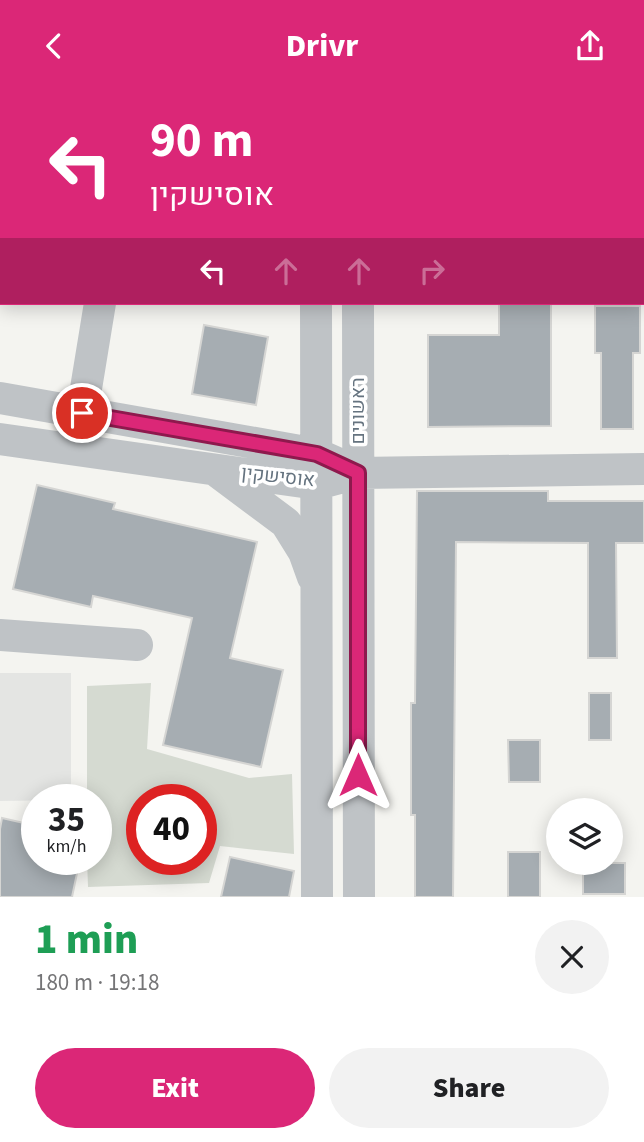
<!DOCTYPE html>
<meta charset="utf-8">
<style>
body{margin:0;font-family:"Source Sans 3",Heebo,sans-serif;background:#f2f2f2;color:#202124;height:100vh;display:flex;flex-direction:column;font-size:26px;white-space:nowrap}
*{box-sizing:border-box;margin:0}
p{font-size:23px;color:#757577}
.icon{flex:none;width:38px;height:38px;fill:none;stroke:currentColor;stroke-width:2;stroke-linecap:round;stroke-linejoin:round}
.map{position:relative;height:806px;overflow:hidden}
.drawer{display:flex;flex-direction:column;background:#fff;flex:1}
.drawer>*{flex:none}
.guide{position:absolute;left:0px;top:0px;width:644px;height:214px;box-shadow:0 4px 18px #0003;background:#db2777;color:#fff;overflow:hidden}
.controls{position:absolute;left:546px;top:707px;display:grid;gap:14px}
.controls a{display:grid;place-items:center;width:77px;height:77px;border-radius:50%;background:#fff;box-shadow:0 4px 18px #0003;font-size:35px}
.speed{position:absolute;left:21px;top:693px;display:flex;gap:14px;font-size:35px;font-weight:700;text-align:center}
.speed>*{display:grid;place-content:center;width:91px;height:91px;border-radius:50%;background:#fff;box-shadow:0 4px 18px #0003;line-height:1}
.speed small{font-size:18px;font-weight:400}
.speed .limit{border:10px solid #d22;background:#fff;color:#111}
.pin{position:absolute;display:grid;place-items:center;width:60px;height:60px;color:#fff;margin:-30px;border:4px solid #fff;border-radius:50%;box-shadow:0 2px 7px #0007}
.me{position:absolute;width:77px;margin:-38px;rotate:0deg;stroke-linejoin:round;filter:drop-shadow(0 0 5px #0008)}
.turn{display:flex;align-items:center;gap:24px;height:147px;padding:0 35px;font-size:32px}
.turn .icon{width:91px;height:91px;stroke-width:2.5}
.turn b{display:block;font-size:49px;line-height:60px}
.lanes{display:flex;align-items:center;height:66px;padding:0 35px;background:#0003;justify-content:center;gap:35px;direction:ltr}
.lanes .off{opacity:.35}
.round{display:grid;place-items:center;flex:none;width:74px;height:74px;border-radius:37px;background:#f2f2f2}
.headline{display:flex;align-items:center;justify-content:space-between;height:119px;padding:0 35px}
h1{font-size:42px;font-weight:800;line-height:52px;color:#1e9e55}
.primary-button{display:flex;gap:14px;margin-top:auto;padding:14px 35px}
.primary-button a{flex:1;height:80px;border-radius:42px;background:#db2777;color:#fff;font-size:28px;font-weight:800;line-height:80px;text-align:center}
.primary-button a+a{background:#f2f2f2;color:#202124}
header{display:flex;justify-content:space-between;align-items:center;height:91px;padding:0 35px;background:#db2777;color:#fff;font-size:32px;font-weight:800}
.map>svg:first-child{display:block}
.built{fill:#e4e5e3}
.green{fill:#d5dad1;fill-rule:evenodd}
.building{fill:#a6adb2;stroke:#d5d5d3;stroke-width:2}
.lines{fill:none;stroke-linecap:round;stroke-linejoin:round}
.minor{stroke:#bfc3c6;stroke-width:32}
.route-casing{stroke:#8e194d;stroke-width:18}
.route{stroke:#db2777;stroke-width:12}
.labels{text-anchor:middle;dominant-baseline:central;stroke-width:7;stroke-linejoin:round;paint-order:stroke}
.street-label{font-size:19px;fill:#65737f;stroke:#fff}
</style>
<header><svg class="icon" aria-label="back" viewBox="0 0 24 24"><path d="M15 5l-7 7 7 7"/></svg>Drivr<svg class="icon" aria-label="share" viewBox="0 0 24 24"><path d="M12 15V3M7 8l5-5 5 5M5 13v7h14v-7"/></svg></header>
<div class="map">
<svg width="644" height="806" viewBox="0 0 644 806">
<rect width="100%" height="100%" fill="#f4f4f0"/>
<!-- built -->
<path class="built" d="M 0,582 L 71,582 L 71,709 L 0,710 Z"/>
<!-- green -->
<path class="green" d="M 0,0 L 52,0 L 2,2 L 2,65 Z
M 151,592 L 147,658 L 249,687 L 292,683 L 294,763 L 220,755 L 209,792 L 88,796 L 87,768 L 96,768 L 96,709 L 87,709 L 87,595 ZM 142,709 L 201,709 L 201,768 L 142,768 Z"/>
<!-- building -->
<path class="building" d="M 499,212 L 551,212 L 551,335 L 428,336 L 428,244 L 499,244 Z
M 595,215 L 640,215 L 640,262 L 633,262 L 633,338 L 601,338 L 601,262 L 595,262 Z
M 204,234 L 268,246 L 256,314 L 192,303 Z
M 37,394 L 115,412 L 113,418 L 257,451 L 230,567 L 283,579 L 261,676 L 163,654 L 192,527 L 93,505 L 91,516 L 13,498 Z
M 417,400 L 548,400 L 548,410 L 644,410 L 644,452 L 616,452 L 617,567 L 588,567 L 588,452 L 456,451 L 453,806 L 415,806 L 415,724 L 411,724 L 411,612 L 415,612 Z
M 589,602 L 611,602 L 611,649 L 589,649 Z
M 508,649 L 540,649 L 540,691 L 509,691 Z
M 2,727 L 37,735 L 37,768 L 80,768 L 72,806 L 0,806 L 0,738 Z
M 508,761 L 540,761 L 540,806 L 508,806 Z
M 230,766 L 294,780 L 289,806 L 221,806 Z
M 583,772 L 625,772 L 625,803 L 583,803 Z"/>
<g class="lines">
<!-- minor -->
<path class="minor" d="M 314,0 L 314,2
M 136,2 L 136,0
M 364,2 L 364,0
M 0,164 L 2,163
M 642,175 L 644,176
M 316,212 L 317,806
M 358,212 L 359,806
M 0,307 L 317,363 L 335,371
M 82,322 L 100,212
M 0,348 L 317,393 L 358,382 L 644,378
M 219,382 L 286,432 L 304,461 L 313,486
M 0,544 L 137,554"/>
</g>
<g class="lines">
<!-- route casing -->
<g class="route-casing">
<path id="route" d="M 82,322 L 317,363 L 358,382 L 358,684"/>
</g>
<!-- route -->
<use href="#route" class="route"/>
</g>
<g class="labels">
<!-- street labels -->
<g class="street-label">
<text transform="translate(358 320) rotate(-90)">ראשונים</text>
<text transform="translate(278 386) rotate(6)">אוסישקין</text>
</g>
</g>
</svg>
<div class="controls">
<a><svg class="icon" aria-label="layers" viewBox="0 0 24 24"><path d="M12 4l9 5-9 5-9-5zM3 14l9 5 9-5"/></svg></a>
</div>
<div class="speed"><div>35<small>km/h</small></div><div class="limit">40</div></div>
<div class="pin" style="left:82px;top:322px;background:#d93025"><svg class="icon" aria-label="arrive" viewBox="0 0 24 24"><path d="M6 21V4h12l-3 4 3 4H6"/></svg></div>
<svg class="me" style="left:358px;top:684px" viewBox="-20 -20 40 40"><path d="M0-17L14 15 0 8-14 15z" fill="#db2777" stroke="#fff" stroke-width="4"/></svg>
<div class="guide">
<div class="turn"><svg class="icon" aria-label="left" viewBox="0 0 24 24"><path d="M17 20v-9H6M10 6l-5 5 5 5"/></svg><div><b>90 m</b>אוסישקין</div></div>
<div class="lanes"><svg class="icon" aria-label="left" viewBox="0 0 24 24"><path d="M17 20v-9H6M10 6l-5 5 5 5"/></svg><svg class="icon off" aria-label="ahead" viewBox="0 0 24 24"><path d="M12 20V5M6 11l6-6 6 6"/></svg><svg class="icon off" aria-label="ahead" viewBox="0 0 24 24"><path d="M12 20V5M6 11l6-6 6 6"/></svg><svg class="icon off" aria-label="right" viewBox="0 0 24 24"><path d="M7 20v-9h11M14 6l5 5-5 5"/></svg></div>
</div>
</div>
<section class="drawer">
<div class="headline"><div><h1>1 min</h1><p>180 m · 19:18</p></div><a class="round"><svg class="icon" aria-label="close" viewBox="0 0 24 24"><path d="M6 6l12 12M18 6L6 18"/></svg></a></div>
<div class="primary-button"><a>Exit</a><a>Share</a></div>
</section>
